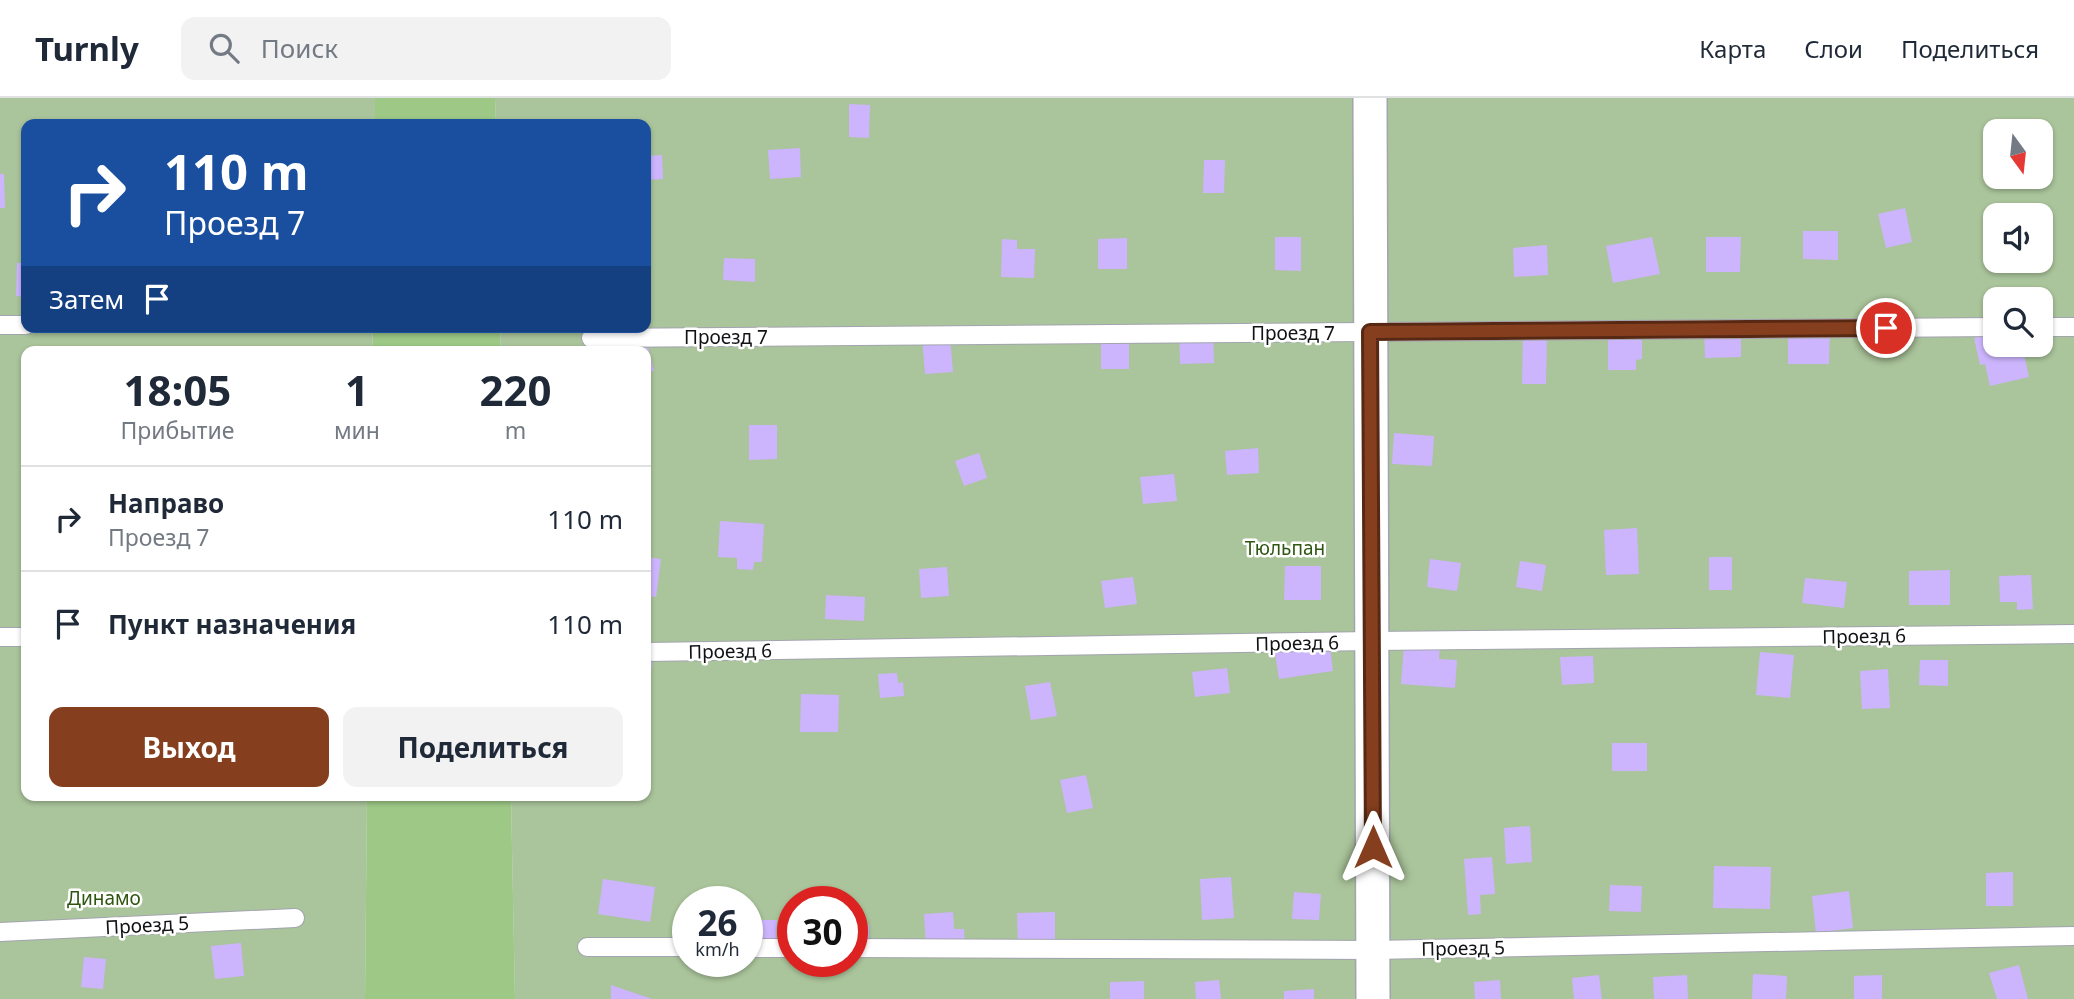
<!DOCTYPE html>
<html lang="ru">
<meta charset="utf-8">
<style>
body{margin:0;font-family:"Noto Sans",sans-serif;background:#f2f2f3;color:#1f2937;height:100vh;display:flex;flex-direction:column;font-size:26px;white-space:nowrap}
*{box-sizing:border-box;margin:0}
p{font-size:23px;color:#747a83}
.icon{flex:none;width:38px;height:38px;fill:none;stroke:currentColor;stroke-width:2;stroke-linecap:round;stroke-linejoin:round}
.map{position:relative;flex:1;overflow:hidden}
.side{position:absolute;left:21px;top:248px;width:630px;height:455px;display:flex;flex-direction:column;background:#fff;border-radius:14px;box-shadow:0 2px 5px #0004}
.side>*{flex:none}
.hud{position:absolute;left:21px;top:21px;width:630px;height:214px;border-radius:14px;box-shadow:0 2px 5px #0004;background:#1a4fa0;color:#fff;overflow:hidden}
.needle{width:46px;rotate:165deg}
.controls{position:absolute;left:1983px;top:21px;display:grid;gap:14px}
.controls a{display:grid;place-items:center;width:70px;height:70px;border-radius:14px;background:#fff;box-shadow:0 2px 5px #0004;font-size:35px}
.speed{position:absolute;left:672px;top:788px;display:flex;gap:14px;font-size:35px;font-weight:700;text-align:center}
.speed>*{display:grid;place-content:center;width:91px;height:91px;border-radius:50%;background:#fff;box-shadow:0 2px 5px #0004;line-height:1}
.speed small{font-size:18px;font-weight:400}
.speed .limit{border:10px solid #d22;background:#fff;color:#111}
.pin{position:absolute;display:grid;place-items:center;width:60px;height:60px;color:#fff;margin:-30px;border:4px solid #fff;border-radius:50%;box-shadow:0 2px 7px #0007}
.me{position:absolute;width:77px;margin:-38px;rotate:0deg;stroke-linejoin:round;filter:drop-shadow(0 0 5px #0008)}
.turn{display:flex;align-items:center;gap:24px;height:147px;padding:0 28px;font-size:32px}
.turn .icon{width:91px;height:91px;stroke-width:2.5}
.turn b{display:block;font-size:49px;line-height:60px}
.then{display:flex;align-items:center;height:66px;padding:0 28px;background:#0003;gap:14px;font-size:26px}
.eta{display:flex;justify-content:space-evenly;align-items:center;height:119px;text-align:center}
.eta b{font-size:42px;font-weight:700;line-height:49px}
.action{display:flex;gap:14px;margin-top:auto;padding:14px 28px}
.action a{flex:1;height:80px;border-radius:14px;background:#863f1e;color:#fff;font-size:28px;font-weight:700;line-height:80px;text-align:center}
.action a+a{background:#f2f2f3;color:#1f2937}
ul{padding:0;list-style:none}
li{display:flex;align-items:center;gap:21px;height:105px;padding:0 28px;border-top:2px solid #e0e1e3}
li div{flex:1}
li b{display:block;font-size:26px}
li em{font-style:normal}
header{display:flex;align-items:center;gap:42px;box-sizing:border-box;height:98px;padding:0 35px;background:#fff;border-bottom:2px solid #e0e1e3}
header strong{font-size:33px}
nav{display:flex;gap:38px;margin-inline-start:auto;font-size:24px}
.search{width:490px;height:63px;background:#f2f2f3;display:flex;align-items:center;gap:18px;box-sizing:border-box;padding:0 24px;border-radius:14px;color:#747a83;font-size:26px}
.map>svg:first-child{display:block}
.green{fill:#aac49b;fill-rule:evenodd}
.forest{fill:#9dc885}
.building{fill:#ccb5fd}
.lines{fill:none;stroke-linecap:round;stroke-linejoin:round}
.service-casing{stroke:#a2a4af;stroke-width:20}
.minor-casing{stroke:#a2a4af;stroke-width:36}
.service{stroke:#fff;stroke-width:18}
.minor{stroke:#fff;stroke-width:33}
.route-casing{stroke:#572914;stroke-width:18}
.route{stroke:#863f1e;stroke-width:12}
.labels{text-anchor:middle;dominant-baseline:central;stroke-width:5;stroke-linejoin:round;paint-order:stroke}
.street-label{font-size:19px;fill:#111215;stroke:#fff}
.park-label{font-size:19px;fill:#2f5611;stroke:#fff}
</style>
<header>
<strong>Turnly</strong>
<div class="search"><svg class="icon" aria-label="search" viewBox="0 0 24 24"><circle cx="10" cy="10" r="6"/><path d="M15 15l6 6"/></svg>Поиск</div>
<nav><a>Карта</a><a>Слои</a><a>Поделиться</a></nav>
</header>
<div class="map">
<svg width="2074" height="901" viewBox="0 0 2074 901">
<rect width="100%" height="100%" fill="#e6e8f3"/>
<!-- green -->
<path class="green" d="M 0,0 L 375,0 L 375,26 L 26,26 L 26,229 L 373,229 L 372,254 L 26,254 L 26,698 L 367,698 L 365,901 L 0,901 Z
M 495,0 L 2074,0 L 2074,901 L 515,901 L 511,698 L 646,698 L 646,254 L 501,254 L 500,229 L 646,229 L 646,26 L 496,26 ZM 1995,33 L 2040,33 L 2040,79 L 1995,79 ZM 1995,117 L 2040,117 L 2040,163 L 1995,163 ZM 1995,201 L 2040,201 L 2040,247 L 1995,247 ZM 688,803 L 747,803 L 747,863 L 688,863 ZM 793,803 L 852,803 L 852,863 L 793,863 Z"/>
<!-- forest -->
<path class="forest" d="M 375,0 L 495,0 L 496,26 L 375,26 Z
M 373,229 L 500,229 L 501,254 L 372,254 Z
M 367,698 L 511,698 L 515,901 L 365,901 Z"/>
<!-- building -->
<path class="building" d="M 849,6 L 870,7 L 869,40 L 849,39 Z
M 800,50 L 801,79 L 770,81 L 768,52 Z
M 662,57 L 663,81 L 646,82 L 646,58 Z
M 1204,62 L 1225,62 L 1224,95 L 1203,95 Z
M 0,76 L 4,76 L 5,110 L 0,110 Z
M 1905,110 L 1912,144 L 1886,150 L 1878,116 Z
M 1803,133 L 1838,133 L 1838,162 L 1803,161 Z
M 1275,139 L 1301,139 L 1301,173 L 1275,172 Z
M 1652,139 L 1660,176 L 1613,185 L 1606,148 Z
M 1706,139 L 1741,139 L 1740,174 L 1706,174 Z
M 1127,140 L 1127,171 L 1098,171 L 1098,141 Z
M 1002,141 L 1017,142 L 1017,151 L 1035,151 L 1034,180 L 1001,179 Z
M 1547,147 L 1548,177 L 1514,179 L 1513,150 Z
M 724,160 L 755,161 L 755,184 L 723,182 Z
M 17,165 L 26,165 L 26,199 L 16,198 Z
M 1608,226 L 1634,226 L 1635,242 L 1642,242 L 1642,261 L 1636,262 L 1636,272 L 1608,272 Z
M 1213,229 L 1214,265 L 1180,266 L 1179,230 Z
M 1788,230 L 1830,231 L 1829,266 L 1788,266 Z
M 1741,231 L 1741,259 L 1705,260 L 1704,232 Z
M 632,234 L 636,252 L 648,249 L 654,273 L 646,274 L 646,254 L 615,254 L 612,239 Z
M 1995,235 L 1995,247 L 2022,247 L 2029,279 L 1990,288 L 1985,266 L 1980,267 L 1974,240 Z
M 1523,236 L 1547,236 L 1546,286 L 1522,286 Z
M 950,238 L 953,274 L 925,276 L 922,240 Z
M 1101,240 L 1129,240 L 1129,271 L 1101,271 Z
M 749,327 L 777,327 L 777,361 L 749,362 Z
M 1394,335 L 1434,338 L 1432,368 L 1392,366 Z
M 1258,350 L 1259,375 L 1227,377 L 1225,353 Z
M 979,355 L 987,380 L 964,388 L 955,363 Z
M 1174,376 L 1177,403 L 1143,406 L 1140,379 Z
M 720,423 L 764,426 L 762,464 L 754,464 L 753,472 L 737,471 L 737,460 L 718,459 Z
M 1637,430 L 1639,476 L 1606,477 L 1604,432 Z
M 646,459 L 661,461 L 656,499 L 646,497 Z
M 1709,459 L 1732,459 L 1732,492 L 1709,492 Z
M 1430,461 L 1461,465 L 1457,493 L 1427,489 Z
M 1520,463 L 1546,467 L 1542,493 L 1516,489 Z
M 1285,468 L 1321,468 L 1321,502 L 1284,502 Z
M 947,469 L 949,498 L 921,500 L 919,471 Z
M 1950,472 L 1950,507 L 1909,507 L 1909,473 Z
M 2031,477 L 2033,511 L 2017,512 L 2017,504 L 2000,504 L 1999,478 Z
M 1133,479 L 1137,506 L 1105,510 L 1101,483 Z
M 1805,480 L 1847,484 L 1844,510 L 1802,505 Z
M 826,497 L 865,499 L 864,523 L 825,521 Z
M 1329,541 L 1333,573 L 1279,581 L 1274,549 Z
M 1404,546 L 1440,548 L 1439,561 L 1457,562 L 1455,590 L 1401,586 Z
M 1760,554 L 1794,557 L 1790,600 L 1756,597 Z
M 1593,558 L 1594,585 L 1562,587 L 1560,559 Z
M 646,559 L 653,560 L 647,596 L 646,596 Z
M 1920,562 L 1948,562 L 1948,588 L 1919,587 Z
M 1227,570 L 1230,595 L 1195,599 L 1192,574 Z
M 1888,571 L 1890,610 L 1862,611 L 1860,573 Z
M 897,575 L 898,585 L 903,584 L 904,598 L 880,600 L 878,576 Z
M 1050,584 L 1057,618 L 1031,622 L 1025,588 Z
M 801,596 L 839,597 L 838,634 L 800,634 Z
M 1612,645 L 1647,645 L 1647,673 L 1612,673 Z
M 1086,677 L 1093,710 L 1067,715 L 1060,682 Z
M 1530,728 L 1532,764 L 1506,766 L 1504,730 Z
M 1492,759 L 1495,796 L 1480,797 L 1481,816 L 1468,817 L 1464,761 Z
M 1714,768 L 1771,769 L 1770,811 L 1713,810 Z
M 2013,774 L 2013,808 L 1986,808 L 1986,775 Z
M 1231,779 L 1234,820 L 1202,822 L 1200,781 Z
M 603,781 L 655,789 L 650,824 L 598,816 Z
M 1610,787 L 1642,788 L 1641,814 L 1609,813 Z
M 1849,793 L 1853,830 L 1816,835 L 1812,798 Z
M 1294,794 L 1321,796 L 1319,822 L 1292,821 Z
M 953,814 L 954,831 L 964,831 L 965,847 L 926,849 L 924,816 Z
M 1055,814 L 1055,849 L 1018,849 L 1017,815 Z
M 749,822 L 777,822 L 775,854 L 748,852 Z
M 852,827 L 869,827 L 869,856 L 852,856 Z
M 241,845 L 244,878 L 215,881 L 211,848 Z
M 84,859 L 106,861 L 103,891 L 81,889 Z
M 2019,867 L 2028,901 L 1997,901 L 1989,875 Z
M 1753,876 L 1787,878 L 1786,901 L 1752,901 Z
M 1599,877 L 1602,901 L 1574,901 L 1572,880 Z
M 1687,877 L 1688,901 L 1654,901 L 1653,879 Z
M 1882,877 L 1882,901 L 1854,901 L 1854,878 Z
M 1219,882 L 1221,901 L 1196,901 L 1195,884 Z
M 1500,882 L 1501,901 L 1475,901 L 1474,884 Z
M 1144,883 L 1144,901 L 1110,901 L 1110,884 Z
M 611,887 L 652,901 L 611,901 Z
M 1314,891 L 1314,901 L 1284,901 L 1284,893 Z"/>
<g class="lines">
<!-- service casing -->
<g class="service-casing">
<path id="service" d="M 0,227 L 26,227
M 2040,229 L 2074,229
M 591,240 L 1995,229
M 0,539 L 26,539
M 646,554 L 1372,543 L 2074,536
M 0,834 L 295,820
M 587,849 L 688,849
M 747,850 L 793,850
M 852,850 L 1373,852 L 2074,838"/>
</g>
<!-- minor casing -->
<g class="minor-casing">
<path id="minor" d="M 1370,0 L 1373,901"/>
</g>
<!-- service -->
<use href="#service" class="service"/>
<!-- minor -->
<use href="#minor" class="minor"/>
</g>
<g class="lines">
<!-- route casing -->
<g class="route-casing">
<path id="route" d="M 1373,749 L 1370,234 L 1886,230"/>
</g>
<!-- route -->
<use href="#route" class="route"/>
</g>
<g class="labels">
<!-- street labels -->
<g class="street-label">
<text x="1293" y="235">Проезд 7</text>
<text x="726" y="239">Проезд 7</text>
<text transform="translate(1864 538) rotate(-1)">Проезд 6</text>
<text transform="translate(1297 545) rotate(-1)">Проезд 6</text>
<text transform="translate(730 553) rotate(-1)">Проезд 6</text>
<text transform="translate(147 827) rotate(-3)">Проезд 5</text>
<text transform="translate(1463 850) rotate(-1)">Проезд 5</text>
</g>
<!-- park labels -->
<g class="park-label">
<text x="1285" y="450">Тюльпан</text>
<text x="104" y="800">Динамо</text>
</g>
</g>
</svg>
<div class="controls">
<a><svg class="needle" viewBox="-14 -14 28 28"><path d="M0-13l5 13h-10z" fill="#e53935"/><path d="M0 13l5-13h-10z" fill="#747a83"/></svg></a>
<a><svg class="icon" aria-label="sound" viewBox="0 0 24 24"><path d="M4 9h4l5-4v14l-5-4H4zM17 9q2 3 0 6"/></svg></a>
<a><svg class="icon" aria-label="search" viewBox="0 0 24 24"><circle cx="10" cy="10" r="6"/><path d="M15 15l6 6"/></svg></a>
</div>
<div class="speed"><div>26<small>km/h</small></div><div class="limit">30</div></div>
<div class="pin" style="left:1886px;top:230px;background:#d93025"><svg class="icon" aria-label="arrive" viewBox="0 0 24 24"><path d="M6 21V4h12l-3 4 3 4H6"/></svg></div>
<svg class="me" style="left:1373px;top:749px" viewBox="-20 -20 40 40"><path d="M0-17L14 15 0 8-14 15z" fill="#863f1e" stroke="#fff" stroke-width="4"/></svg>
<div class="hud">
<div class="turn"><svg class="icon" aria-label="right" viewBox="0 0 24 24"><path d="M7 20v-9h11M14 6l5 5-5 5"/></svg><div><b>110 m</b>Проезд 7</div></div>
<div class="then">Затем<svg class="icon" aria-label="arrive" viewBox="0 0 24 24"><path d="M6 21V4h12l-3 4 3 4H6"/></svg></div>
</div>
<section class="side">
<div class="eta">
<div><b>18:05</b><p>Прибытие</p></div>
<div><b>1</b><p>мин</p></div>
<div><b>220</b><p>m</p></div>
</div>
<ul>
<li><svg class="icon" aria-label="right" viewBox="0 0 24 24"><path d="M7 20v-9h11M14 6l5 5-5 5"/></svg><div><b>Направо</b><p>Проезд 7</p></div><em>110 m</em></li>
<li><svg class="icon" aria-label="arrive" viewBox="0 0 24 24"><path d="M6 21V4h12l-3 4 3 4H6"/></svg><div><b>Пункт назначения</b></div><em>110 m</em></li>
</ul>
<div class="action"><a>Выход</a><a>Поделиться</a></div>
</section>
</div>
